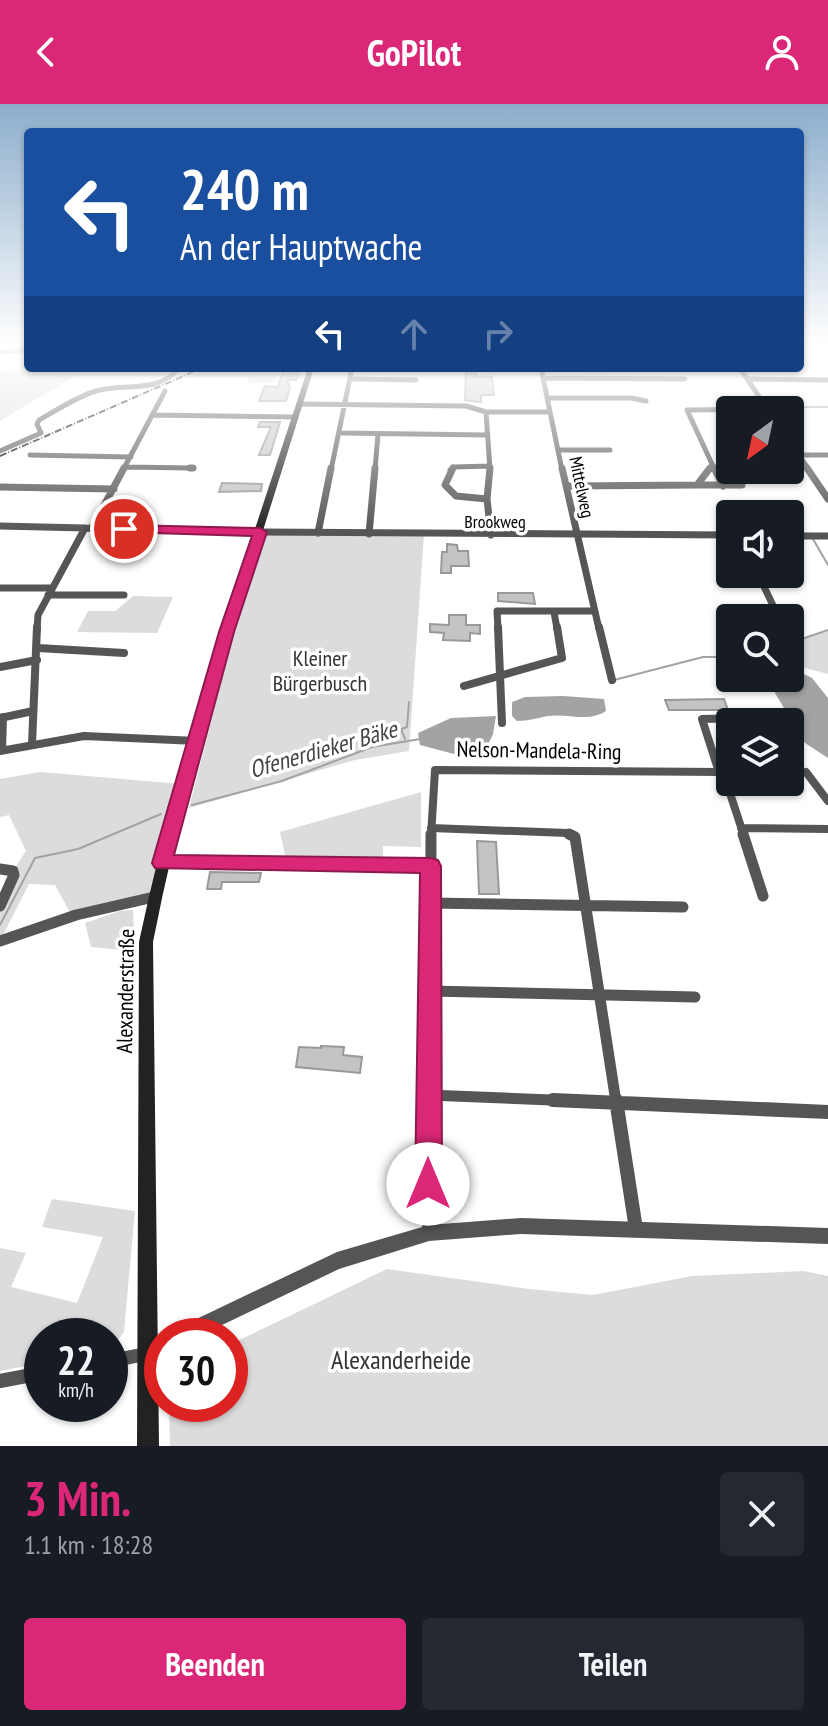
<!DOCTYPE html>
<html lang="de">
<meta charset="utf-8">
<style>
body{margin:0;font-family:"PT Sans Narrow",sans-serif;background:#242831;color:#f1f3f6;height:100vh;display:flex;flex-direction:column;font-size:30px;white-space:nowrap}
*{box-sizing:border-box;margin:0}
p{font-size:26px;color:#9ea1a6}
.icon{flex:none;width:44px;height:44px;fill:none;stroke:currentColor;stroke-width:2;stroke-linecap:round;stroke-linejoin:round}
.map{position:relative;height:1342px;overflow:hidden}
.details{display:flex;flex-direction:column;background:#171b24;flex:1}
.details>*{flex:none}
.banner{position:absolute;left:24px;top:24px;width:780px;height:244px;border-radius:8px;box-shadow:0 2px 6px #0004;background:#1a4fa0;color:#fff;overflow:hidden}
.needle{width:52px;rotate:213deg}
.controls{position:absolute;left:716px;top:292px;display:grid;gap:16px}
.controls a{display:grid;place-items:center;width:88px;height:88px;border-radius:8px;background:#171b24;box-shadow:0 2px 6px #0004;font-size:40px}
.speed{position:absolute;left:24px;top:1214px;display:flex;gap:16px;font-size:40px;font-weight:700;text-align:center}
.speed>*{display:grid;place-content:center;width:104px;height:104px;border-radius:50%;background:#171b24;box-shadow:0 2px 6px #0004;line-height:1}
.speed small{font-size:20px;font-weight:400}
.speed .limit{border:12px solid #d22;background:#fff;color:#111}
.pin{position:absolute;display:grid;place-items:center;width:68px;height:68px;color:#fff;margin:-34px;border:4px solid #fff;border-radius:50%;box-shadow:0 2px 8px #0007}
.me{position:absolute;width:88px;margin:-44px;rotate:0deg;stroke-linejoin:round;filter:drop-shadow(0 0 6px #0008)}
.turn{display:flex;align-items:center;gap:28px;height:168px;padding:0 24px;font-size:36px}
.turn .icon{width:104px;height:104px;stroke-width:2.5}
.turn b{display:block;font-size:56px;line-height:68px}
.lanes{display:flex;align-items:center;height:76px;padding:0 24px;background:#0003;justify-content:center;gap:40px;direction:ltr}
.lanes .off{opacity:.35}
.round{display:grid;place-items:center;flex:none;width:84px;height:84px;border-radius:8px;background:#242831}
.head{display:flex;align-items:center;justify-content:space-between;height:136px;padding:0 24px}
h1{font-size:48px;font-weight:700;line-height:60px;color:#db2777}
.button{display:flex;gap:16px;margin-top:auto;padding:16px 24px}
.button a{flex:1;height:92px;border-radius:8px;background:#db2777;color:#fff;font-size:32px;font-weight:700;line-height:92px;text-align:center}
.button a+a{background:#242831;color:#f1f3f6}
header{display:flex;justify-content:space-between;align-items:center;height:104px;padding:0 24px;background:#db2777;color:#fff;font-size:36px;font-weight:700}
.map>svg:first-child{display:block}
.green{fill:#dcdcdc}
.water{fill:#a3a3a3}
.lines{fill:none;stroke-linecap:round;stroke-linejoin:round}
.stream{stroke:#a3a3a3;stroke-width:2}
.building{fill:#c4c4c4;stroke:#999;stroke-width:2}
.minor-far4{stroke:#555;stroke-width:5}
.minor-far3{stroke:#555;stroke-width:7}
.minor-far2{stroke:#555;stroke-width:8}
.minor-far1{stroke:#555;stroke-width:11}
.minor{stroke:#555;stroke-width:14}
.tertiary{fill:#555;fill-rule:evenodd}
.secondary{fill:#222;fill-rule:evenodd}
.rail{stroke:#000;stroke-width:2;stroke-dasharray:7 2 1 2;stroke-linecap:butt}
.route{fill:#db2777;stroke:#8e194d;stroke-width:2}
.labels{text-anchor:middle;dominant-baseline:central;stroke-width:7;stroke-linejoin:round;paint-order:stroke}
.far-street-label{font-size:18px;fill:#000;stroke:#fff}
.park-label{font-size:22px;fill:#333;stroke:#fff}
.street-label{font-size:22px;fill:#000;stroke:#fff}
.water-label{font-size:24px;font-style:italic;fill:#444;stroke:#fff}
.near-park-label{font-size:26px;fill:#333;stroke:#fff}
</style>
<header><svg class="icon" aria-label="back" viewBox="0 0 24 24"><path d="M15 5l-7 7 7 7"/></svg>GoPilot<svg class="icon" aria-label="person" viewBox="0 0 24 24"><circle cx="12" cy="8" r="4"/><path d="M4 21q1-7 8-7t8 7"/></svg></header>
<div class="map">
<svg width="828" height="1342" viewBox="0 0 828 1342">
<rect width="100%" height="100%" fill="#fff"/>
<!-- green -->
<path class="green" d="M 37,264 L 179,264 L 171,272 L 75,272 L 0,317 L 0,268 Z
M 209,264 L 282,264 L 273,279 L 248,279 L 249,273 L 188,273 Z
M 260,428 L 424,430 L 409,647 L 355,656 L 189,704 Z
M 133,492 L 173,493 L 157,529 L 77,528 L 88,507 L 115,507 Z
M 828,526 L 828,570 L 794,561 L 790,547 L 802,543 L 797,537 Z
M 40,668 L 181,680 L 154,793 L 72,812 L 55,781 L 29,780 L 0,837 L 0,802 L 13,767 L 26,747 L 9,711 L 0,713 L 0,675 Z
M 421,688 L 421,743 L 383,742 L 383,755 L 286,755 L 280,728 Z
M 133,806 L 135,847 L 91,843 L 85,819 L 120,807 Z
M 52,1095 L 135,1107 L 124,1228 L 110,1246 L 110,1232 L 42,1232 L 42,1259 L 0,1267 L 0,1144 L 26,1149 L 11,1183 L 77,1199 L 103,1133 L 42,1123 Z
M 387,1165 L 529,1185 L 593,1191 L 692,1172 L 804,1167 L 828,1172 L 828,1342 L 170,1342 L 169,1300 L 230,1300 L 230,1234 L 233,1239 Z"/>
<!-- water -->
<path class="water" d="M 796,566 L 812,574 L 828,594 L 828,654 L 805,639 L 775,589 L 772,575 L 790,574 L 790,568 Z
M 563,592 L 604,595 L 606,607 C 587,619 569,609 548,612 C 537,614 528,617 517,617 L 512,612 L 512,598 L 525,593 Z
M 496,612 L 493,630 L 484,649 L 454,650 L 420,641 L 418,629 L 451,614 Z"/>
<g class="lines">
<!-- stream -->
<path class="stream" d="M 769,303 L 828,303
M 813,435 L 828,461
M 790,539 L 828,526
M 614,576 L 703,553 L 730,553
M 405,635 L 401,625 L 407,623 L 409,598
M 192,701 L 282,677 L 372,643 L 420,635
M 0,821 L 35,754 L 78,745 L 161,710"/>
</g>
<!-- building -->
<path class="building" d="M 284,264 L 300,264 L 296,276 L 287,276 L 290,284 L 286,297 L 259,297 L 265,282 L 278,283 Z
M 466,267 L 476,267 L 476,272 L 492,273 L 494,291 L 481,291 L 481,298 L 465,296 Z
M 260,318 L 280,318 L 270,351 L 259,351 L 271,323 L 258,323 Z
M 222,379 L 262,380 L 261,387 L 219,388 Z
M 447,440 L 457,441 L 458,447 L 468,447 L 469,462 L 451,462 L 451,469 L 441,469 L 442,448 L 447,448 Z
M 498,489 L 533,489 L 535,500 L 498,497 Z
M 449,511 L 466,511 L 466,521 L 480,521 L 480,530 L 470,529 L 470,537 L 443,536 L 444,529 L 430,528 L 430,520 L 449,521 Z
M 724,595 L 728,606 L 669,606 L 665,596 Z
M 477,737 L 496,738 L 499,790 L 479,790 Z
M 210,768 L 261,769 L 259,778 L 222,778 L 221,785 L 207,785 Z
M 321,942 L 344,943 L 343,951 L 362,953 L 360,969 L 296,963 L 299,943 L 321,944 Z"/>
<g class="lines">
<!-- minor-far4 -->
<path class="minor-far4" d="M 0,248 L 24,246 L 24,242
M 541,264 L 562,366
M 740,264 L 768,306
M 543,274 L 685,275
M 352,275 L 416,276
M 748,275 L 828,276
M 547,294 L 631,294 L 646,297
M 299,300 L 466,302 L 486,308 L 550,308
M 486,308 L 490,366
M 153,311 L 296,313
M 341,329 L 488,331
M 790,338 L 809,366
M 558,346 L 610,346
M 0,347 L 41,329 L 37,320 L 39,316 C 57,306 76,293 96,287 C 126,278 156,291 179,264
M 30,351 L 131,353
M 799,351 L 828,351
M 712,360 L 715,366
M 125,363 L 193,364
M 123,366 L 165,287
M 331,366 L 352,264
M 375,366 L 378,330
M 450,366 L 454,363 L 490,362
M 710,366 L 712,360 L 687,306 L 768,305"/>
<!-- minor-far3 -->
<path class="minor-far3" d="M 190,364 L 193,364
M 453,364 L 445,381 L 456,392 L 487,395
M 490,364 L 487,395 L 491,431
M 562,364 L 599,525
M 714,364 L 723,382
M 807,364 L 828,395
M 698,381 L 742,381
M 566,382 L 697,381 L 710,364
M 0,383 L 114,385
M 0,422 L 260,428 L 730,431
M 92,424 L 124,364
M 318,429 L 331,364
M 369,430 L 375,364
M 790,432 L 828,432
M 758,470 L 779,514
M 0,484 L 52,484
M 48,491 L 124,491
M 554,508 L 557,525
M 37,525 L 38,511 L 85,424
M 498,525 L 497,507 L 594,507"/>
<!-- minor-far2 -->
<path class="minor-far2" d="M 498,523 L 502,619
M 599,523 L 612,576
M 38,544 L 124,549
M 0,563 L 37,556
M 464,582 L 562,554 L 557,523
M 0,614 L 33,607
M 32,640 L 37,523
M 2,646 L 3,613
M 0,647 L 84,632 L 197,637
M 719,668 L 702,615 L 749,614
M 806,668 L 828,697
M 431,724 L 568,729 L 573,732
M 741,724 L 828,725
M 431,732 L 435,666 L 723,668 L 744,732"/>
<!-- minor-far1 -->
<path class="minor-far1" d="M 569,730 L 575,733 L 616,998
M 743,730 L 763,792
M 162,759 L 431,762
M 0,765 L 13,767 L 14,771 L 0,802
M 430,799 L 683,803
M 0,837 L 76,811 L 154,793
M 429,887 L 695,893
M 428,991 L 600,998
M 430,998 L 431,730"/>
<!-- minor -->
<path class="minor" d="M 553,996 L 828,1008
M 616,996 L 636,1125
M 429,1129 L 430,996
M 110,1257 L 146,1250
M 0,1277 L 42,1269"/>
<!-- tertiary -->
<path class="tertiary" d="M 521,1114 L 828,1124 L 828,1140 L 521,1130 L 429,1137 L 339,1165 L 199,1232 L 185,1232 L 183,1226 L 186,1220 L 337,1148 L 429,1121 Z"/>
<!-- secondary -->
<path class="secondary" d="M 308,264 L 314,264 C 255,454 191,643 153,838 L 159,1342 L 137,1342 L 139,838 C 180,643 246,453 308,264 Z"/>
<!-- rail -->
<path class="rail" d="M 0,352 L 202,264"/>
</g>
<!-- sky -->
<linearGradient id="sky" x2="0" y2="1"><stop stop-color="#8cadcc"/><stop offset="0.56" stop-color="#fff"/><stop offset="1" stop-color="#fff" stop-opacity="0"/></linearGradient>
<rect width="828" height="429" fill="url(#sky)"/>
<!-- route -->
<path class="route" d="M 124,421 L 260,424 L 267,428 L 234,528 L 174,751 L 431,754 L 438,756 L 441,762 L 442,1080 L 438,1090 L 428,1094 L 419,1090 L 415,1080 L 420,769 L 155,764 L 152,759 L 219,528 L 252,432 L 119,428 L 119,422 Z"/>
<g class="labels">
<!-- far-street labels -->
<g class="far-street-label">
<text transform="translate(582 383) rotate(78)">Mittelweg</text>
<text x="495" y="417">Brookweg</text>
</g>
<!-- park labels -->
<g class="park-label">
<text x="320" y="554">Kleiner<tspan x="320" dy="25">Bürgerbusch</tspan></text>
</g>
<!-- street labels -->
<g class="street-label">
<text transform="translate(539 646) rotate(1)">Nelson-Mandela-Ring</text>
<text transform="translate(125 887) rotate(-89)">Alexanderstraße</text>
</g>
<!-- water labels -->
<g class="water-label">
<text transform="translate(323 645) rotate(-16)">Ofenerdieker Bäke</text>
</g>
<!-- near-park labels -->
<g class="near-park-label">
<text x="401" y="1255">Alexanderheide</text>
</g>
</g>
</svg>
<div class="controls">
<a><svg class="needle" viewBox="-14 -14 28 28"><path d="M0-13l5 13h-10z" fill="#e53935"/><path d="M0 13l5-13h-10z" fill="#9ea1a6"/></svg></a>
<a><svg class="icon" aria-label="sound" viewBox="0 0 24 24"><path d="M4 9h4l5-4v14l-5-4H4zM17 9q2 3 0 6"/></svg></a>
<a><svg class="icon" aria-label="search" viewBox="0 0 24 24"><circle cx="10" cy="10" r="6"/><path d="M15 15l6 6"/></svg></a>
<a><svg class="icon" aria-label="layers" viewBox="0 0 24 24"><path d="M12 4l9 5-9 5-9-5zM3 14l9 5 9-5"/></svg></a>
</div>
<div class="speed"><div>22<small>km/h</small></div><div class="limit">30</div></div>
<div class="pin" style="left:124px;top:425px;background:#d93025"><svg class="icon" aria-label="arrive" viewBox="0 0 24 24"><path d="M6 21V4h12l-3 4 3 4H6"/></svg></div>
<svg class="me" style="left:428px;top:1080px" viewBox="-20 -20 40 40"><circle r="19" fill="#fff"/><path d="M0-13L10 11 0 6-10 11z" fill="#db2777"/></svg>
<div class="banner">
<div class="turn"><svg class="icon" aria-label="left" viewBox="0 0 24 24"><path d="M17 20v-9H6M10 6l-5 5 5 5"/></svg><div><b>240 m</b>An der Hauptwache</div></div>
<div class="lanes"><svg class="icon" aria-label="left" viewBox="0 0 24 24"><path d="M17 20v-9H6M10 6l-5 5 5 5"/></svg><svg class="icon off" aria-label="ahead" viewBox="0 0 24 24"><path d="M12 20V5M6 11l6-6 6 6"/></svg><svg class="icon off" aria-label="right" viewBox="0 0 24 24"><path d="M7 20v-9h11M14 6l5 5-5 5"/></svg></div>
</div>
</div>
<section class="details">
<div class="head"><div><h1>3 Min.</h1><p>1.1 km · 18:28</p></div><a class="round"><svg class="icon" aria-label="close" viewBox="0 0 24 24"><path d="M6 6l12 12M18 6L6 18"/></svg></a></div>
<div class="button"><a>Beenden</a><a>Teilen</a></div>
</section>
